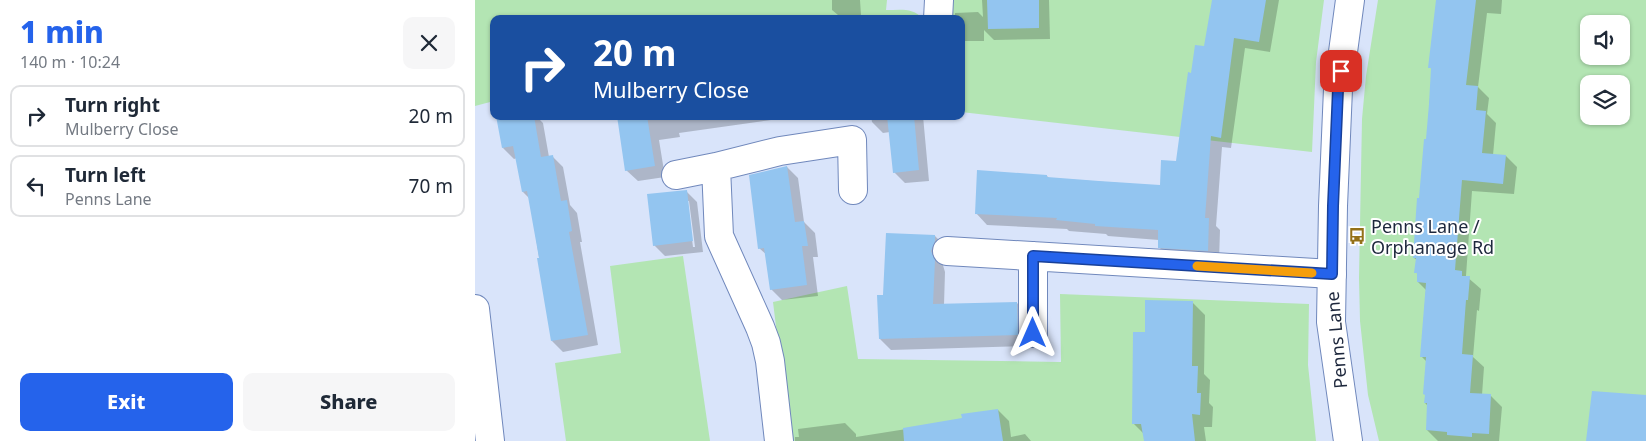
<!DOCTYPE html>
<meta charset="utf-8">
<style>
body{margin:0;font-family:"Noto Sans",sans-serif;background:#f6f6f7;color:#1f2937;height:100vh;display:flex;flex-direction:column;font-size:19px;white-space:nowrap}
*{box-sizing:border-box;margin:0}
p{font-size:16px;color:#747a83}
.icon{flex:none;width:28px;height:28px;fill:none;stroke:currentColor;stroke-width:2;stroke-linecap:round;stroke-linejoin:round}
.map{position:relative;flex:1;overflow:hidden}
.details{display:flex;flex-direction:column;background:#fff;width:475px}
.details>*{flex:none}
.top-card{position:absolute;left:15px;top:15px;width:475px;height:105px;border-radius:10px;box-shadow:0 1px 4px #0004;background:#1a4fa0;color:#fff;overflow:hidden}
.tools{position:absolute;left:1105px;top:15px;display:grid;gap:10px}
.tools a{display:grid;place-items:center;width:50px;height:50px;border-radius:10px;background:#fff;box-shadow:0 1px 4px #0004;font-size:25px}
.pin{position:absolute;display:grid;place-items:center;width:42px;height:42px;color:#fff;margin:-21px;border-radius:10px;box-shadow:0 2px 8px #0006}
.me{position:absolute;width:55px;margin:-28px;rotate:0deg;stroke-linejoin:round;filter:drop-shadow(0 0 4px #0008)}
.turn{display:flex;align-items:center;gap:18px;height:105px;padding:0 20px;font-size:22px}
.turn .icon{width:65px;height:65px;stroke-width:2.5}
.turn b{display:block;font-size:35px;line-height:42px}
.round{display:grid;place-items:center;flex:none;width:52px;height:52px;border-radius:10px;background:#f6f6f7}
.summary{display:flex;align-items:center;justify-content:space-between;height:85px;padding:0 20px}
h1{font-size:30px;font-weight:800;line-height:38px;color:#2563eb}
.action{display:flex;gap:10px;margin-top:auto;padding:10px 20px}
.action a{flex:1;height:58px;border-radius:10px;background:#2563eb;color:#fff;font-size:20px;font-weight:800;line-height:58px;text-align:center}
.action a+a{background:#f6f6f7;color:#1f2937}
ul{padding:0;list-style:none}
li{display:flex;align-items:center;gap:15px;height:62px;margin:0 10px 8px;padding:0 10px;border:2px solid #e0e1e3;border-radius:10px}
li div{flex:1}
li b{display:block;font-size:19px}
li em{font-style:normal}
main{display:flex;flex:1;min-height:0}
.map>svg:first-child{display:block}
.green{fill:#b3e5b3;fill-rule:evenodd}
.shadow{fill:#0003;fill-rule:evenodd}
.building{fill:#93c5f0}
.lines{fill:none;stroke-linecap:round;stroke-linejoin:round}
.minor-casing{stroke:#7088bc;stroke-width:30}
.secondary-casing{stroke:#7088bc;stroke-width:30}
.minor{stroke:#fff;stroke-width:28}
.secondary{stroke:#fff;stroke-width:28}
.route-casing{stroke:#184099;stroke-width:12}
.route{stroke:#2563eb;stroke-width:9}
.slow{stroke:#f59e0b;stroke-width:9}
.labels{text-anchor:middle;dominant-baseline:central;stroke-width:4;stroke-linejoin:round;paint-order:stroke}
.poi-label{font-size:18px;fill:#1d273c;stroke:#fff;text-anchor:start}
.street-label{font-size:18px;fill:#1d273c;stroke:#fff}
</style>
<main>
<section class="details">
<div class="summary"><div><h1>1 min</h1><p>140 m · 10:24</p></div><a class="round"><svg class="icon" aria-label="close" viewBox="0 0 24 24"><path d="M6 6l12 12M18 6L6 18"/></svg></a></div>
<ul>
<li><svg class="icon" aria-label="right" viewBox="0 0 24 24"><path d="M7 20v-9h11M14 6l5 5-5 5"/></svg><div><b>Turn right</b><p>Mulberry Close</p></div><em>20 m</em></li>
<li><svg class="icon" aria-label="left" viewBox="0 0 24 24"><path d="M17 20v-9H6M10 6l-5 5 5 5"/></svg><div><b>Turn left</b><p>Penns Lane</p></div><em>70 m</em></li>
</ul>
<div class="action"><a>Exit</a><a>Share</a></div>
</section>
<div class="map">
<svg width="1171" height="441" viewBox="0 0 1171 441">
<rect width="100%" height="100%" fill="#d9e4fa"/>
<!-- green -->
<path class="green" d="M 0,0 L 412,0 L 411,10 C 425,10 438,7 448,19 L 347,19 L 342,16 L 316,19 L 19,19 L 19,101 L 0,106 Z
M 477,0 L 849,0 L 841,62 L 837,152 L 486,112 L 486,19 L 477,19 Z
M 903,0 L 1171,0 L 1171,441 L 904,441 L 893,395 L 885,321 L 884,278 L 887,119 L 891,76 ZM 1114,24 L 1146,24 L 1146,56 L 1114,56 ZM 1114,84 L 1146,84 L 1146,116 L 1114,116 Z
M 208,256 L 235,441 L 91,441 L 80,363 L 146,353 L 135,266 Z
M 372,286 L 383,359 L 586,362 L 585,294 L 834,304 L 833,365 L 841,441 L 315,441 L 298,302 Z"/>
<!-- shadow -->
<path class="shadow" d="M 357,0 L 385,0 L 386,15 L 363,15 L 357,10 Z
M 507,0 L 574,0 L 575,39 L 519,40 L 509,30 L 509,41 L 486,41 L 486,19 L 480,19 L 480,13 L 503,12 L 508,17 Z
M 738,0 L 804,0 L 795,52 L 770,48 L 756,148 L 747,147 L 741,226 L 745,230 L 744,261 L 695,258 L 684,247 L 684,240 L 633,236 L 631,234 L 594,231 L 592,229 L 512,225 L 501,213 L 572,176 L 574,178 L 686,186 L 702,163 L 717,74 L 730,47 Z
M 966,0 L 1027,0 L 1026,14 L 1012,13 L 1003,87 L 1014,98 L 1012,114 L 1021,123 L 1018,155 L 1031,156 L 1042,167 L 1039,194 L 997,191 L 991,276 L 1006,289 L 1004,311 L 1002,310 L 998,357 L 1009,367 L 1007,395 L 1016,396 L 1027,407 L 1024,441 L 963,441 L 952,430 L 953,406 L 950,403 L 952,362 L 946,356 L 951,290 L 943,282 L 943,275 L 941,272 L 942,260 L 939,258 L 952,140 L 957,70 L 955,67 Z
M 35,116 L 61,116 L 68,123 L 74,157 L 77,156 L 88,167 L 95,205 L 102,213 L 107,242 L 105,242 L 123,345 L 88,352 L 77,341 L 55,199 L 48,192 L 42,158 L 39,159 L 28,148 Z
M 143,116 L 325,116 L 204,133 L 205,137 L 184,140 L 190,177 L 163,181 L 151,170 Z
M 396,116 L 448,116 L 454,181 L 430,183 L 419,172 L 415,132 L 408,133 L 397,122 Z
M 312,167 L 323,178 L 329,222 L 340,233 L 343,257 L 338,257 L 343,296 L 307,300 L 296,289 L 292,255 L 284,248 Z
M 211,191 L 222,202 L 228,252 L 190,256 L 179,245 ZM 212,201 L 214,201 L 220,247 L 218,247 Z
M 460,236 L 471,247 L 467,262 L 470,272 L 469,305 L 542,303 L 553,314 L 553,346 L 416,350 L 405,339 L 410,296 Z
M 717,302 L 730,315 L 729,374 L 735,380 L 734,403 L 738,407 L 737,427 L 729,427 L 731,441 L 670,441 L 669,434 L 658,423 L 671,333 Z
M 523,410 L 534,421 L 536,437 L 550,434 L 556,441 L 320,441 L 320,437 L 324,437 L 323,429 L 370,423 L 381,434 L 381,437 L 488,420 Z"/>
<!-- building -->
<path class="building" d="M 512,0 L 564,0 L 564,28 L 513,29 Z
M 737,0 L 791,0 L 784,42 L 759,38 L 746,138 L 736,136 L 730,218 L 734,218 L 733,251 L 683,248 L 683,230 L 620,226 L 620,224 L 581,220 L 582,218 L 500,214 L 502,170 L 572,175 L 572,177 L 624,181 L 685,185 L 686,160 L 701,161 L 713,72 L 716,73 L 720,45 L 729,46 Z
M 961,0 L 1001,0 L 991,85 L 1003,86 L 1001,110 L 1011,111 L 1007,153 L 1031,155 L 1028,184 L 987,180 L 980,270 L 987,271 L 987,276 L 995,276 L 993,300 L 991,300 L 987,354 L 998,355 L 995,393 L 1016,394 L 1014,434 L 997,433 L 997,437 L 972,435 L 972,432 L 951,430 L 952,403 L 949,403 L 950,395 L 948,394 L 951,357 L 945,357 L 951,283 L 942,282 L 942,273 L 939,273 L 941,258 L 938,258 L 942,198 L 944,198 L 949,139 L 951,139 L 954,104 L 956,68 L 953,68 Z
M 21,116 L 59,116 L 66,157 L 78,155 L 86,201 L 92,200 L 97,231 L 94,232 L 113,335 L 76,341 L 62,258 L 64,258 L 52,191 L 47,192 L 38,146 L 27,148 Z
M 142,116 L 172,116 L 180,166 L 150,171 Z
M 412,116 L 439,116 L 444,170 L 418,173 Z
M 312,166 L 320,222 L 329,221 L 333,246 L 327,246 L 332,285 L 295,290 L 289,248 L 283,249 L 274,175 Z
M 212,190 L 218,241 L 178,246 L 172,194 Z
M 411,233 L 460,235 L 460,241 L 456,251 L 460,260 L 458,304 L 542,302 L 543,335 L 404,339 L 402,295 L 408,295 Z
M 670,300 L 718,301 L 717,366 L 723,366 L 722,393 L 726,393 L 725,415 L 717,414 L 720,441 L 669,441 L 666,424 L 657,424 L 658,332 L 670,332 Z
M 1117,391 L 1171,395 L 1171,441 L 1111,441 Z
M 523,409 L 528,441 L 429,441 L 428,428 L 487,418 L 486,414 Z"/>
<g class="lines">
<!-- minor casing -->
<g class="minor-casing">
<path id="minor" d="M 463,19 L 464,0
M 241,167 L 244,236 L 285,327 L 291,343 L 295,361 L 304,441
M 201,175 L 241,167 L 305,151 L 377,140 L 378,190
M 472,251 L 857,274
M 558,256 L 558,333
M 0,309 L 15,441"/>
</g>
<!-- secondary casing -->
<g class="secondary-casing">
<path id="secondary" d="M 873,441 L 856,322 L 858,206 L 863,89 L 875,0"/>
</g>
<!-- minor -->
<use href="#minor" class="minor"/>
<!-- secondary -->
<use href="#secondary" class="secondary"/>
</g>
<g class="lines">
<!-- route casing -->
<g class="route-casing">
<path id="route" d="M 558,333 L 558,256 L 857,274 L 858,206 L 863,89 L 866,71"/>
</g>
<!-- route -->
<use href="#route" class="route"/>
<!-- slow -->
<path class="slow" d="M 722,266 L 837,273"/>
</g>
<!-- icons -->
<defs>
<g id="bus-bare" transform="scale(1.35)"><path d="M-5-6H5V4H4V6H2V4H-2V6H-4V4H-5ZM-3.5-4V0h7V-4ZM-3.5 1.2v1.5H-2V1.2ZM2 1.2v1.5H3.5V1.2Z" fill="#947119" stroke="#fff" stroke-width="2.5" paint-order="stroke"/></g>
</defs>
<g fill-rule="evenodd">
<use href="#bus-bare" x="882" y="236"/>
</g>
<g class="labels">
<!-- poi labels -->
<g class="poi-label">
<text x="896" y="226">Penns Lane /<tspan x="896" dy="21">Orphanage Rd</tspan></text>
</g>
<!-- street labels -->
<g class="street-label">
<text transform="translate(861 340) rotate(-95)">Penns Lane</text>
</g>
</g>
</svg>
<div class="tools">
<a><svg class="icon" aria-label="sound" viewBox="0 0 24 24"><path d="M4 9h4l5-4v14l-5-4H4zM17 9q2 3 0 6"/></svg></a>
<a><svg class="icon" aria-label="layers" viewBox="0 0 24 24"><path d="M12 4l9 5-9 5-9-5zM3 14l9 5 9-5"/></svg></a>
</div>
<div class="pin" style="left:866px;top:71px;background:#d93025"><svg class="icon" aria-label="arrive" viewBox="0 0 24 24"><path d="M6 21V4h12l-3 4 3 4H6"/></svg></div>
<svg class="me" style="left:558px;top:333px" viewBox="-20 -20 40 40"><path d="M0-17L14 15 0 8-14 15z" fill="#2563eb" stroke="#fff" stroke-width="4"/></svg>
<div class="top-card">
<div class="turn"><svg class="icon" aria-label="right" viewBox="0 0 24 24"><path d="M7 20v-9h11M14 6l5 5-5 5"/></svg><div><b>20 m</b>Mulberry Close</div></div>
</div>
</div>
</main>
